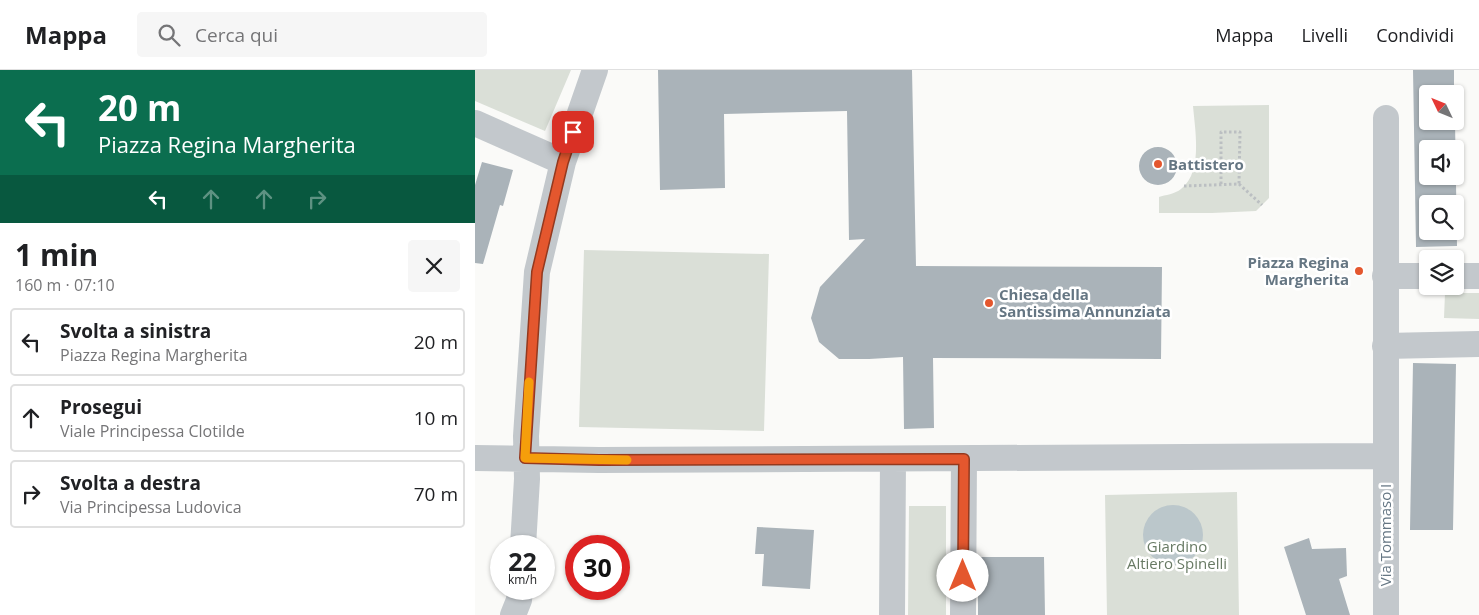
<!DOCTYPE html>
<html lang="it">
<meta charset="utf-8">
<style>
body{margin:0;font-family:"Open Sans",sans-serif;background:#f6f6f6;color:#202124;height:100vh;display:flex;flex-direction:column;font-size:19px;white-space:nowrap}
*{box-sizing:border-box;margin:0}
p{font-size:16px;color:#757577}
.icon{flex:none;width:28px;height:28px;fill:none;stroke:currentColor;stroke-width:2;stroke-linecap:round;stroke-linejoin:round}
.map{position:relative;flex:1;overflow:hidden}
.drawer{display:flex;flex-direction:column;background:#fff;width:475px}
.drawer>*{flex:none}
.top-card{background:#0b6e4f;color:#fff;overflow:hidden}
.needle{width:32px;rotate:313deg}
.controls{position:absolute;left:944px;top:15px;display:grid;gap:10px}
.controls a{display:grid;place-items:center;width:45px;height:45px;border-radius:5px;background:#fff;box-shadow:0 1px 4px #0004;font-size:25px}
.speed{position:absolute;left:15px;top:465px;display:flex;gap:10px;font-size:25px;font-weight:700;text-align:center}
.speed>*{display:grid;place-content:center;width:65px;height:65px;border-radius:50%;background:#fff;box-shadow:0 1px 4px #0004;line-height:1}
.speed small{font-size:12px;font-weight:400}
.speed .limit{border:8px solid #d22;background:#fff;color:#111}
.pin{position:absolute;display:grid;place-items:center;width:42px;height:42px;color:#fff;margin:-21px;border-radius:10px;box-shadow:0 2px 8px #0006}
.me{position:absolute;width:55px;margin:-28px;rotate:0deg;stroke-linejoin:round;filter:drop-shadow(0 0 4px #0008)}
.turn{display:flex;align-items:center;gap:18px;height:105px;padding:0 15px;font-size:22px}
.turn .icon{width:65px;height:65px;stroke-width:2.5}
.turn b{display:block;font-size:35px;line-height:42px}
.lanes{display:flex;align-items:center;height:48px;padding:0 15px;background:#0003;justify-content:center;gap:25px;direction:ltr}
.lanes .off{opacity:.35}
.round{display:grid;place-items:center;flex:none;width:52px;height:52px;border-radius:5px;background:#f6f6f6}
.head{display:flex;align-items:center;justify-content:space-between;height:85px;padding:0 15px}
h1{font-size:30px;font-weight:700;line-height:38px}
ul{padding:0;list-style:none}
li{display:flex;align-items:center;gap:15px;height:68px;margin:0 10px 8px;padding:0 5px;border:2px solid #e0e0e0;border-radius:5px}
li div{flex:1}
li b{display:block;font-size:19px}
li em{font-style:normal}
header{display:flex;align-items:center;gap:30px;box-sizing:border-box;height:70px;padding:0 25px;background:#fff;border-bottom:1px solid #e0e0e0}
header strong{font-size:24px}
nav{display:flex;gap:28px;margin-inline-start:auto;font-size:18px}
.search{width:350px;height:45px;background:#f6f6f6;display:flex;align-items:center;gap:12px;box-sizing:border-box;padding:0 18px;border-radius:5px;color:#757577;font-size:19px}
main{display:flex;flex:1;min-height:0}
.map>svg:first-child{display:block}
.green{fill:#dadfd7}
.water{fill:#bbc7cb}
.building{fill:#aab3b9;fill-rule:evenodd}
.lines{fill:none;stroke-linecap:round;stroke-linejoin:round}
.path{stroke:#bbbfc2;stroke-width:3;stroke-dasharray:2.5 2.5;stroke-linecap:butt}
.street{stroke:#c3c8cc;stroke-width:26}
.route-casing{stroke:#94391e;stroke-width:12}
.route{stroke:#e4572e;stroke-width:9}
.slow{stroke:#f59e0b;stroke-width:9}
.poi-dot{fill:#e4572e;stroke:#fff;stroke-width:2}
.labels{text-anchor:middle;dominant-baseline:central;stroke-width:5;stroke-linejoin:round;paint-order:stroke}
.poi-label{font-size:15px;font-weight:bold;fill:#657683;stroke:#fff;text-anchor:start}
.street-label{font-size:15px;fill:#657683;stroke:#fff}
.park-label{font-size:15px;fill:#687a64;stroke:#fff}
</style>
<header>
<strong>Mappa</strong>
<div class="search"><svg class="icon" aria-label="search" viewBox="0 0 24 24"><circle cx="10" cy="10" r="6"/><path d="M15 15l6 6"/></svg>Cerca qui</div>
<nav><a>Mappa</a><a>Livelli</a><a>Condividi</a></nav>
</header>
<main>
<section class="drawer">
<div class="top-card">
<div class="turn"><svg class="icon" aria-label="left" viewBox="0 0 24 24"><path d="M17 20v-9H6M10 6l-5 5 5 5"/></svg><div><b>20 m</b>Piazza Regina Margherita</div></div>
<div class="lanes"><svg class="icon" aria-label="left" viewBox="0 0 24 24"><path d="M17 20v-9H6M10 6l-5 5 5 5"/></svg><svg class="icon off" aria-label="ahead" viewBox="0 0 24 24"><path d="M12 20V5M6 11l6-6 6 6"/></svg><svg class="icon off" aria-label="ahead" viewBox="0 0 24 24"><path d="M12 20V5M6 11l6-6 6 6"/></svg><svg class="icon off" aria-label="right" viewBox="0 0 24 24"><path d="M7 20v-9h11M14 6l5 5-5 5"/></svg></div>
</div>
<div class="head"><div><h1>1 min</h1><p>160 m · 07:10</p></div><a class="round"><svg class="icon" aria-label="close" viewBox="0 0 24 24"><path d="M6 6l12 12M18 6L6 18"/></svg></a></div>
<ul>
<li><svg class="icon" aria-label="left" viewBox="0 0 24 24"><path d="M17 20v-9H6M10 6l-5 5 5 5"/></svg><div><b>Svolta a sinistra</b><p>Piazza Regina Margherita</p></div><em>20 m</em></li>
<li><svg class="icon" aria-label="ahead" viewBox="0 0 24 24"><path d="M12 20V5M6 11l6-6 6 6"/></svg><div><b>Prosegui</b><p>Viale Principessa Clotilde</p></div><em>10 m</em></li>
<li><svg class="icon" aria-label="right" viewBox="0 0 24 24"><path d="M7 20v-9h11M14 6l5 5-5 5"/></svg><div><b>Svolta a destra</b><p>Via Principessa Ludovica</p></div><em>70 m</em></li>
</ul>
</section>
<div class="map">
<svg width="1004" height="545" viewBox="0 0 1004 545">
<rect width="100%" height="100%" fill="#fafaf8"/>
<!-- green -->
<path class="green" d="M 0,0 L 96,0 L 70,61 L 0,31 Z
M 794,35 L 794,128 L 781,141 L 737,143 L 684,143 L 684,127 C 690,125 700,124 706,119 C 728,102 720,60 718,36 Z
M 109,180 L 294,184 L 289,361 L 104,357 Z
M 970,223 L 1004,223 L 1004,249 L 969,248 Z
M 762,422 L 764,545 L 632,545 L 630,425 Z
M 434,436 L 471,436 L 471,545 L 433,545 Z"/>
<!-- water -->
<path class="water" d="M668 465a30 30 0 1 1 60 0a30 30 0 1 1-60 0Z"/>
<!-- building -->
<path class="building" d="M 183,0 L 437,0 L 441,196 L 687,197 L 686,289 L 458,288 L 459,358 L 429,359 L 428,287 L 394,289 L 364,289 L 344,272 L 336,248 L 345,217 L 390,169 L 374,170 L 372,41 L 249,44 L 250,118 L 185,120 Z
M 938,0 L 979,0 L 979,24 L 952,24 L 952,51 L 980,51 L 982,176 L 941,177 ZM 952,79 L 980,79 L 980,106 L 952,106 ZM 952,134 L 980,134 L 980,161 L 952,161 Z
M664 96a19 19 0 1 1 38 0a19 19 0 1 1-38 0Z
M 7,92 L 38,100 L 28,136 L 25,135 L 8,194 L 0,193 L 0,115 Z
M 938,293 L 981,294 L 978,460 L 935,460 Z
M 282,457 L 339,460 L 335,519 L 287,516 L 289,484 L 280,484 Z
M 834,468 L 837,479 L 871,478 L 872,506 L 864,509 L 875,545 L 831,545 L 809,477 Z
M 503,487 L 569,487 L 570,545 L 503,545 Z"/>
<g class="lines">
<!-- path -->
<path class="path" d="M 746,114 L 746,62 L 765,62 L 764,114
M 709,116 L 764,114 L 787,135"/>
<!-- street -->
<path class="street" d="M 0,53 L 88,92
M 910,206 L 952,206
M 980,206 L 1004,206
M 910,276 L 1004,274
M 0,388 L 124,390 L 910,386
M 48,476 L 52,409 L 51,366 L 62,202 L 88,92 L 120,0
M 38,545 L 44,530 L 45,519
M 417,545 L 418,390
M 488,545 L 489,389
M 911,545 L 911,48"/>
</g>
<g class="lines">
<!-- route casing -->
<g class="route-casing">
<path id="route" d="M 98,62 L 88,92 L 62,202 L 50,388 L 124,390 L 489,389 L 488,506"/>
</g>
<!-- route -->
<use href="#route" class="route"/>
<!-- slow -->
<path class="slow" d="M 54,312 L 50,388 L 152,390"/>
</g>
<!-- markers -->
<g class="poi-dot">
<circle cx="683" cy="94" r="5"/>
<circle cx="884" cy="201" r="5"/>
<circle cx="514" cy="233" r="5"/>
</g>
<g class="labels">
<!-- poi labels -->
<g class="poi-label">
<text x="693" y="94">Battistero</text>
<text x="874" y="192" text-anchor="end">Piazza Regina<tspan x="874" dy="17">Margherita</tspan></text>
<text x="524" y="224">Chiesa della<tspan x="524" dy="17">Santissima Annunziata</tspan></text>
</g>
<!-- street labels -->
<g class="street-label">
<text transform="translate(910 465) rotate(-90)">Via Tommaso I</text>
</g>
<!-- park labels -->
<g class="park-label">
<text x="702" y="476">Giardino<tspan x="702" dy="17">Altiero Spinelli</tspan></text>
</g>
</g>
</svg>
<div class="controls">
<a><svg class="needle" viewBox="-14 -14 28 28"><path d="M0-13l5 13h-10z" fill="#e53935"/><path d="M0 13l5-13h-10z" fill="#757577"/></svg></a>
<a><svg class="icon" aria-label="sound" viewBox="0 0 24 24"><path d="M4 9h4l5-4v14l-5-4H4zM17 9q2 3 0 6"/></svg></a>
<a><svg class="icon" aria-label="search" viewBox="0 0 24 24"><circle cx="10" cy="10" r="6"/><path d="M15 15l6 6"/></svg></a>
<a><svg class="icon" aria-label="layers" viewBox="0 0 24 24"><path d="M12 4l9 5-9 5-9-5zM3 14l9 5 9-5"/></svg></a>
</div>
<div class="speed"><div>22<small>km/h</small></div><div class="limit">30</div></div>
<div class="pin" style="left:98px;top:62px;background:#d93025"><svg class="icon" aria-label="arrive" viewBox="0 0 24 24"><path d="M6 21V4h12l-3 4 3 4H6"/></svg></div>
<svg class="me" style="left:488px;top:506px" viewBox="-20 -20 40 40"><circle r="19" fill="#fff"/><path d="M0-13L10 11 0 6-10 11z" fill="#e4572e"/></svg>
</div>
</main>
